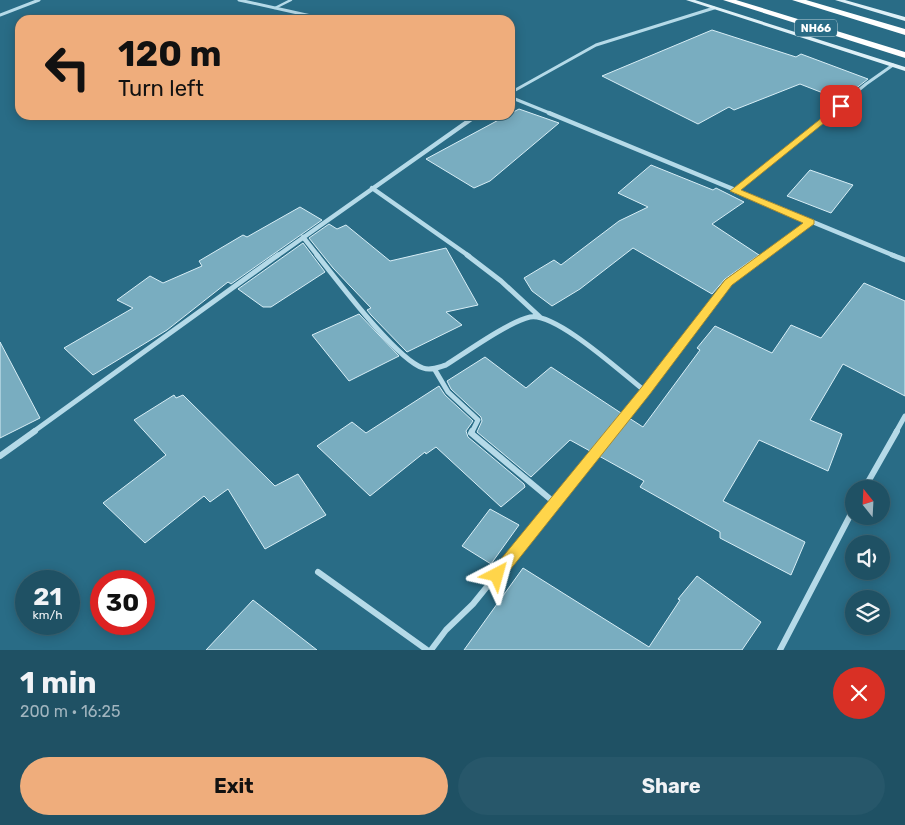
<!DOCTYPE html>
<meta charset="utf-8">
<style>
body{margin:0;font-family:Rubik,sans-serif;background:#27576a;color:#f1f3f6;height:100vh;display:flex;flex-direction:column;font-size:19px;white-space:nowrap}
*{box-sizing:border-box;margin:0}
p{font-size:16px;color:#a1b5bf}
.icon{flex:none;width:28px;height:28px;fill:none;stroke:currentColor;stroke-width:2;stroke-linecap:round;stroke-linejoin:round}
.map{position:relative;height:650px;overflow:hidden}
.drawer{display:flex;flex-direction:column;background:#1f5164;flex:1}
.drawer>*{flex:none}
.banner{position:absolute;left:15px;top:15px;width:500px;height:105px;border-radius:15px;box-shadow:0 2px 12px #0003,0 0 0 1px #3c6878;background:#efad7c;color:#111;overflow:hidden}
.needle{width:32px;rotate:342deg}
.controls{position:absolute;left:845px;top:480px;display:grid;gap:10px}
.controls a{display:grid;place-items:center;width:45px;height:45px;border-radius:50%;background:#1f5164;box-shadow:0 2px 12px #0003,0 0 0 1px #3c6878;font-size:25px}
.speed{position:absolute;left:15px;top:570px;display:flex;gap:10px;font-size:25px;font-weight:700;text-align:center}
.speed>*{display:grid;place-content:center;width:65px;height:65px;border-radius:50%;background:#1f5164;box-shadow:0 2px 12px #0003,0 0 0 1px #3c6878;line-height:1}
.speed small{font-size:12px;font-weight:400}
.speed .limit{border:8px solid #d22;background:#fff;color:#111}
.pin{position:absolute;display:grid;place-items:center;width:42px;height:42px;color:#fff;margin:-21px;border-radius:10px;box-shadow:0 2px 8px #0006}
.me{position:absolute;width:55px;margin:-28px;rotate:39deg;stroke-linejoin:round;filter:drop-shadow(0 0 4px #0008)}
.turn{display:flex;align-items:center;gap:18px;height:105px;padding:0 20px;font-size:22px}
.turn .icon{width:65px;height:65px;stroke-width:2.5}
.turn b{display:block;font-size:35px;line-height:42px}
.round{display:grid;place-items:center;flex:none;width:52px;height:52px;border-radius:26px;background:#27576a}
.summary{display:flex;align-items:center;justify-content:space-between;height:85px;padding:0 20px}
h1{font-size:30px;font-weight:700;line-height:38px}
.primary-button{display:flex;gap:10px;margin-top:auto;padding:10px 20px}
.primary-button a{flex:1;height:58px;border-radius:30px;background:#efad7c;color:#111;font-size:20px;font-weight:700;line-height:58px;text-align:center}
.primary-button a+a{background:#27576a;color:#f1f3f6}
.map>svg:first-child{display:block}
.building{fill:#79adc0;stroke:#d8eef6}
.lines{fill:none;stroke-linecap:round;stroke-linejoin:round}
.lane{stroke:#b5dae8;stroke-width:2.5}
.street-far3{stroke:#b5dae8;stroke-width:3}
.street-far2{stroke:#b5dae8;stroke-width:4.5}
.street-far1{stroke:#b5dae8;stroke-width:5}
.street{stroke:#b5dae8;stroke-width:6}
.secondary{fill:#def0f7;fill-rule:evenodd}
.highway{fill:#fff;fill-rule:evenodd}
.route{fill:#ffd54a;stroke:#a68a30}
.labels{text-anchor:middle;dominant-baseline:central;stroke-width:5;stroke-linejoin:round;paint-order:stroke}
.shield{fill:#296c86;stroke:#bfd3db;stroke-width:1}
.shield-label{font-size:11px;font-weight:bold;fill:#fff}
</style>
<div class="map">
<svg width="905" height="650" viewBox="0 0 905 650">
<rect width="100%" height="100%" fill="#296c86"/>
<!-- building -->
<path class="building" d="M 712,30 L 796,57 L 801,54 L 868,79 L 841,100 L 800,84 L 734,110 L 729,107 L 698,124 L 602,76 Z
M 519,109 L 559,123 L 490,181 L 474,188 L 426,159 Z
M 651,165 L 713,190 L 716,188 L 744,202 L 712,224 L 759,255 L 725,279 L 712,294 L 633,248 L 580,289 L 552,306 L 532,291 L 524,278 L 554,260 L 561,265 L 619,221 L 648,207 L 618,193 Z
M 810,170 L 853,185 L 831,213 L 787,196 Z
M 300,207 L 322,220 L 231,284 L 228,282 L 167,330 L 93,375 L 64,348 L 133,308 L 117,300 L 150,276 L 163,283 L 202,266 L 199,261 L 243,235 L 247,237 Z
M 329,224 L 337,229 L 346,225 L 390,261 L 446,248 L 478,305 L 446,312 L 462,325 L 407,352 L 371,315 L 367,310 L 371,308 L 333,268 L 309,238 Z
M 303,243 L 325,272 L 271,307 L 263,307 L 238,289 Z
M 864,283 L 905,301 L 905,396 L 843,364 L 810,420 L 842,434 L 828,471 L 759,440 L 723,501 L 805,542 L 791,575 L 720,538 L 720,532 L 640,487 L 644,481 L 599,456 L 629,418 L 643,427 L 700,350 L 697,348 L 715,326 L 772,353 L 791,325 L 821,338 Z
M 359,314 L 399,356 L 349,381 L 312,335 Z
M 0,342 L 40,418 L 0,438 Z
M 485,357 L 526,388 L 551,367 L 621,413 L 590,451 L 570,440 L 531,477 L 477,432 L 482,421 L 481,417 L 451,389 L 447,381 Z
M 439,386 L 445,395 L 473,421 L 466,431 L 468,437 L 524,484 L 525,487 L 501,507 L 436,447 L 426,454 L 425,452 L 370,496 L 317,446 L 352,422 L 366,433 Z
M 174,395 L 176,398 L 183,395 L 275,486 L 298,474 L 326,515 L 265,549 L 228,489 L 210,502 L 204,496 L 145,543 L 103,503 L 166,455 L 134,420 Z
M 490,509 L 519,525 L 491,564 L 462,546 Z
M 523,568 L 649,647 L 680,600 L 678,599 L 697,576 L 761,622 L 742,650 L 464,650 Z
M 253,600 L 317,650 L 206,650 Z"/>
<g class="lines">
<!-- lane -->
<path class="lane" d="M 275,8 L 291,0"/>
<!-- street-far3 -->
<path class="street-far3" d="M 239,0 L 311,16 L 320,20
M 0,15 L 39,0
M 510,93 L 596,45 L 714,8
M 510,97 L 552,114
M 830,114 L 866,84 L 893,65"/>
<!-- street-far2 -->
<path class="street-far2" d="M 549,113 L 895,256
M 372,188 L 469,256
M 735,191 L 832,113
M 303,237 L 318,256
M 277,256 L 477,115
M 764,256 L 810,222"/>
<!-- street-far1 -->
<path class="street-far1" d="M 317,255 C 337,280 396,359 423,368 C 431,371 439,367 446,365 C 465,353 510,321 530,317 C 556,312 623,374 645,391
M 467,255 L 501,281 L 540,317
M 892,255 L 905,260
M 435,370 L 448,392 L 478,420 L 472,432
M 33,432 L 278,255
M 612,432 L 728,283 L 766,255
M 896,432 L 905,416"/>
<!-- street -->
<path class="street" d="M 472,431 L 471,433 L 555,503
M 0,456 L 35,431
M 864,489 L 897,431
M 318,572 L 427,650
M 431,650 L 446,630 L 473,604 L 613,431
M 780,650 L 854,508"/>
<!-- secondary -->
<path class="secondary" d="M 686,0 L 695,0 L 905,67 L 905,71 Z
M 835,0 L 845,0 L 905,17 L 905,21 Z"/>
<!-- highway -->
<path class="highway" d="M 723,0 L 736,0 L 905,52 L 905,58 Z
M 792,0 L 806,0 L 905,29 L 905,35 Z"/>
</g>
<!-- route -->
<path class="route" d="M 838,105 L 845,106 L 741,190 L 814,220 L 814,224 L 732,285 L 650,394 L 502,580 L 497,582 L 492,580 L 489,575 L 492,570 L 641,388 L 725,280 L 803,223 L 730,191 Z"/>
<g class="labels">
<!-- shield labels -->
<rect class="shield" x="795" y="19.5" width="42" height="17" rx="4"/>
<g class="shield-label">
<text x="816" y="28">NH66</text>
</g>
</g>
</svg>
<div class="controls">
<a><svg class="needle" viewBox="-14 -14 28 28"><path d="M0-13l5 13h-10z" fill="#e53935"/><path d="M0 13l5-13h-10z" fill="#a1b5bf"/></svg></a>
<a><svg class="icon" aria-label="sound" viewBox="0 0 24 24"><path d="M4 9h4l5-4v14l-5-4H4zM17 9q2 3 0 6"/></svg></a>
<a><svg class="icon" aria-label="layers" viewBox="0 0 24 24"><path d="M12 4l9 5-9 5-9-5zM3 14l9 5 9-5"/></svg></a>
</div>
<div class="speed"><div>21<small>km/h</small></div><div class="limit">30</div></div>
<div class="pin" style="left:841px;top:106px;background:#d93025"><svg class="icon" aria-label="arrive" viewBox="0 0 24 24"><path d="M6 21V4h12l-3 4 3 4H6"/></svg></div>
<svg class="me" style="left:497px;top:575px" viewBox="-20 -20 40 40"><path d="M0-17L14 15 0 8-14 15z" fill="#ffd54a" stroke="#fff" stroke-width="4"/></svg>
<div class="banner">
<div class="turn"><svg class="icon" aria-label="left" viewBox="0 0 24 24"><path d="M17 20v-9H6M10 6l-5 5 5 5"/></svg><div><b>120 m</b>Turn left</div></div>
</div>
</div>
<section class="drawer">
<div class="summary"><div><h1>1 min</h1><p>200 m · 16:25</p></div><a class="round" style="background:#d93025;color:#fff"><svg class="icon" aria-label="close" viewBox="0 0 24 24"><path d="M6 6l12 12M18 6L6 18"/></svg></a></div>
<div class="primary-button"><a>Exit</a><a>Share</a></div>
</section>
